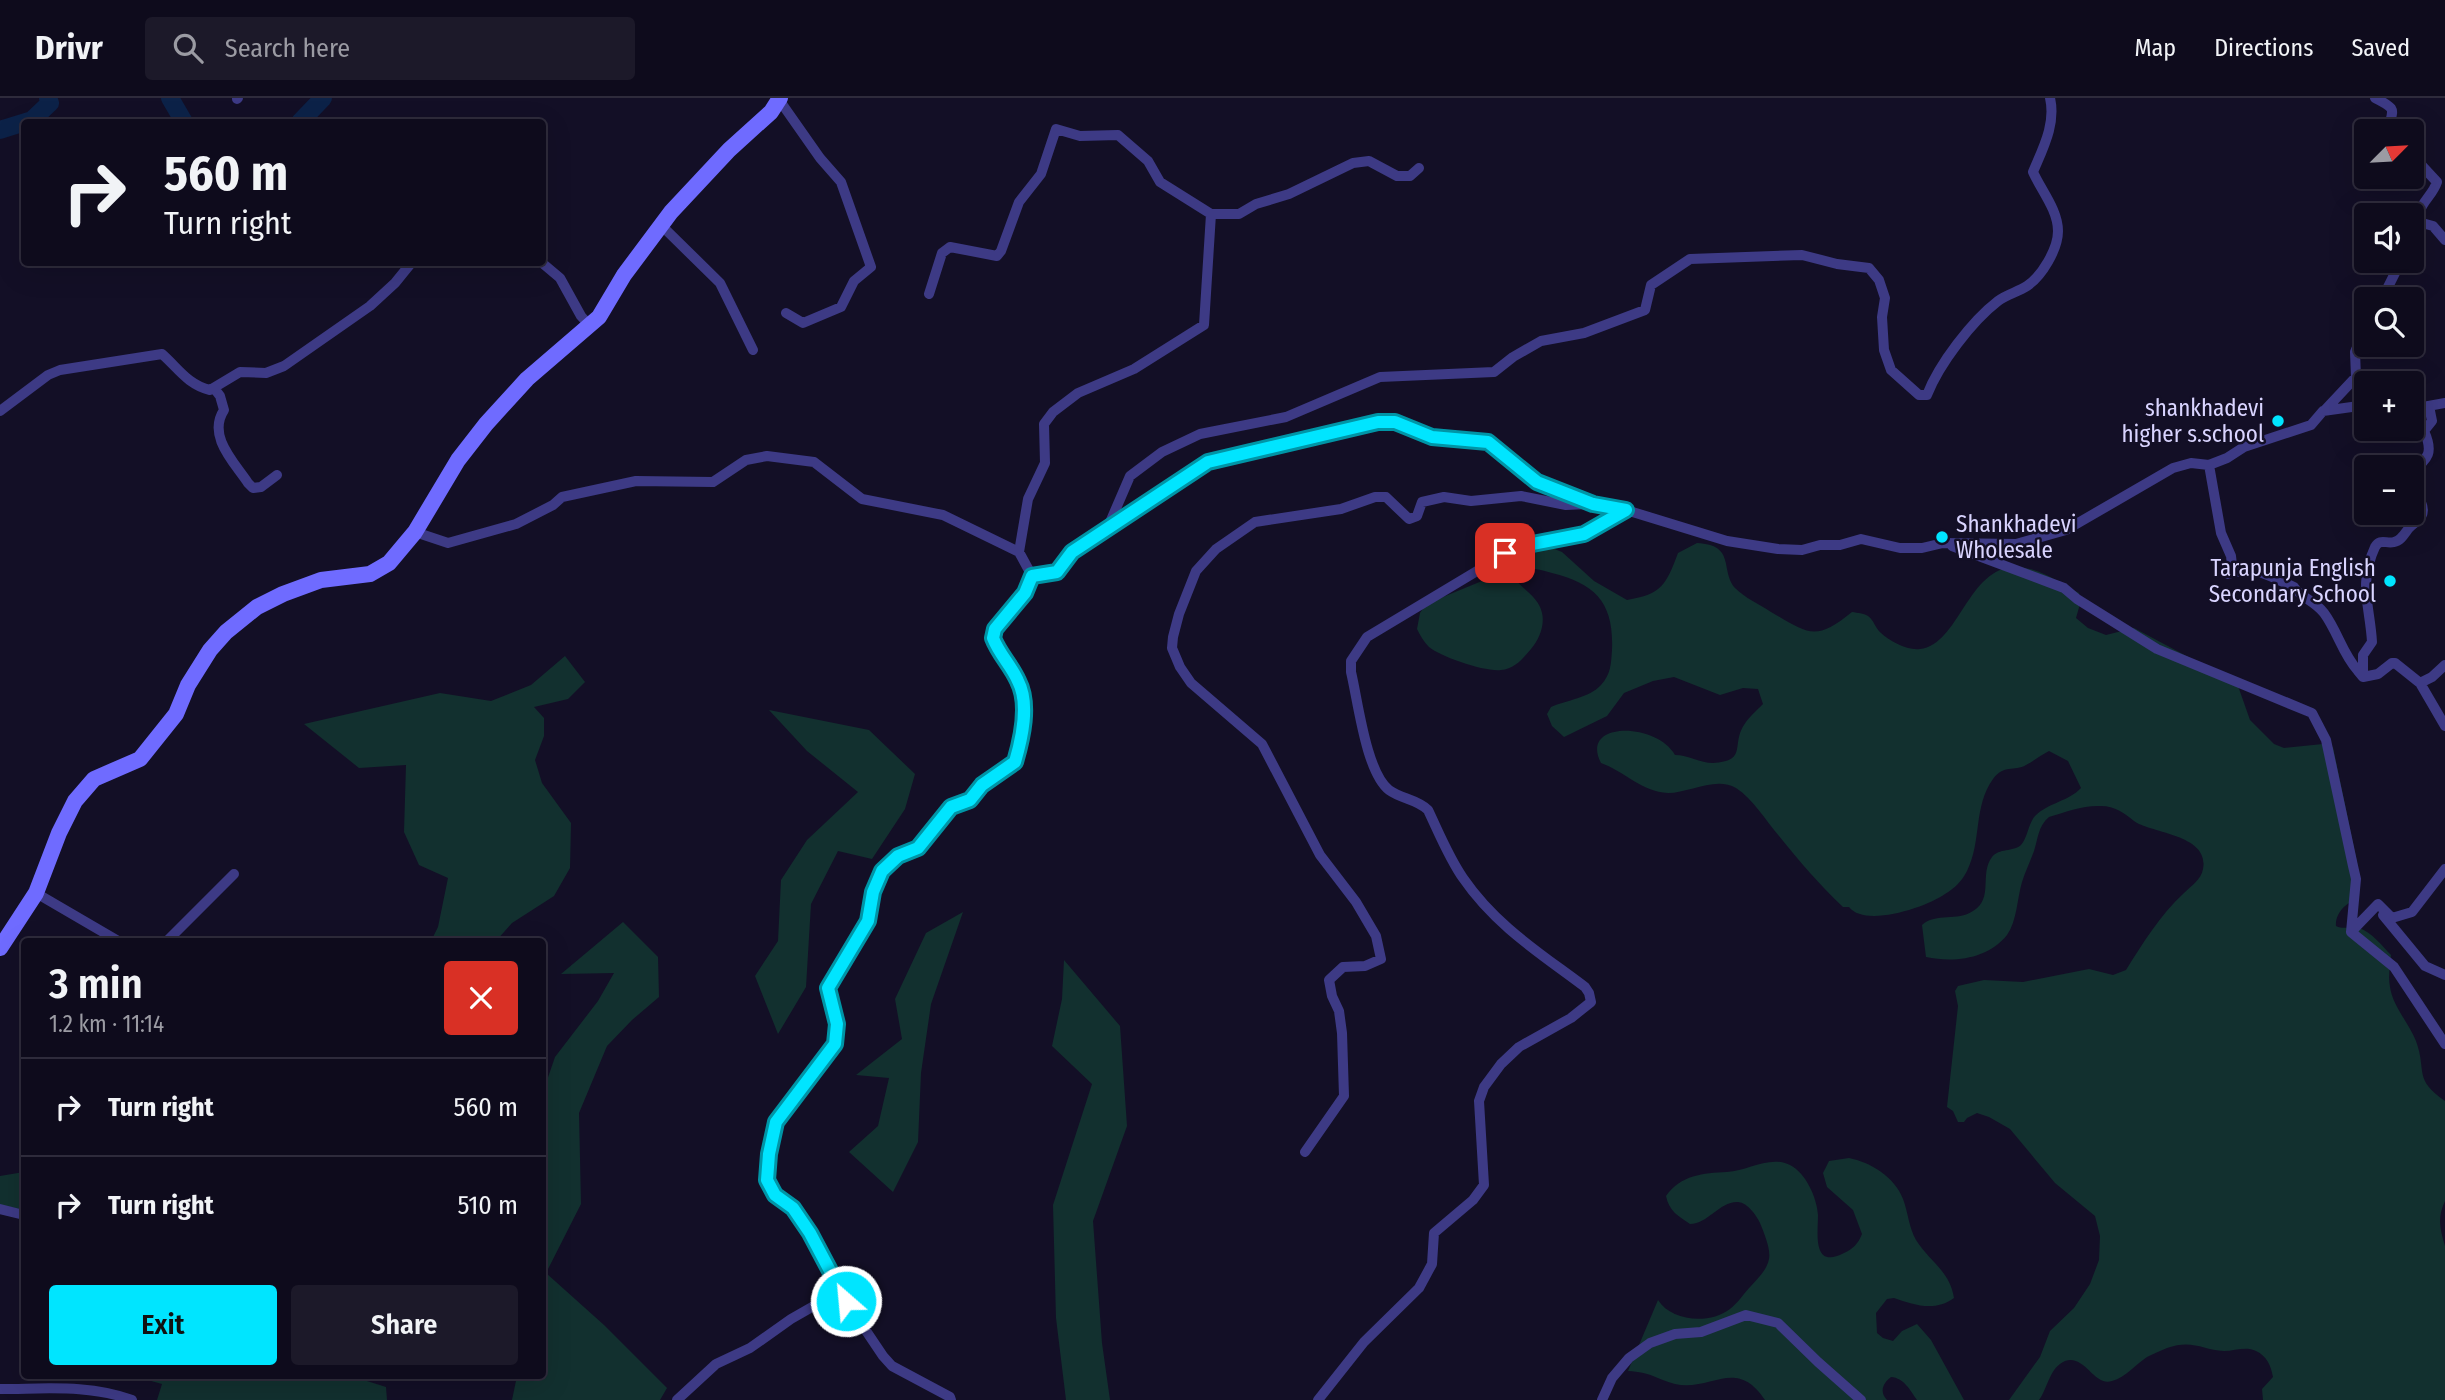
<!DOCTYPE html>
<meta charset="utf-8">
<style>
body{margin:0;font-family:"Fira Sans Condensed",sans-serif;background:#1c1929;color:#f1f3f6;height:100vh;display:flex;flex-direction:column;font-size:26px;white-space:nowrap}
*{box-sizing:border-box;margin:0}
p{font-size:23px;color:#9b9ba3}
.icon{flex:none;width:38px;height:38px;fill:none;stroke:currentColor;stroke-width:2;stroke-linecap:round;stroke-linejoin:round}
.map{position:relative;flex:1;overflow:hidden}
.panel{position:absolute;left:21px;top:840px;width:525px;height:441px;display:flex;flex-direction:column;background:#0e0b1c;border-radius:7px;box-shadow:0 7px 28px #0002,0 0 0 2px #2e2b3b}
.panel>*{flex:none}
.top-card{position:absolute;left:21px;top:21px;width:525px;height:147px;border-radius:7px;box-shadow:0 7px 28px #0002,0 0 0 2px #2e2b3b;background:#0e0b1c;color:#f1f3f6;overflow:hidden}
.needle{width:46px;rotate:66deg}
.tools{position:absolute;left:2354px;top:21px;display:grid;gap:14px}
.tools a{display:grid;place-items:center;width:70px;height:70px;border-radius:7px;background:#0e0b1c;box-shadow:0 7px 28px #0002,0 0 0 2px #2e2b3b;font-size:35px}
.pin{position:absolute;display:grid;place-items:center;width:60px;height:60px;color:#fff;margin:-30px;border-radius:14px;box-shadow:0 4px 10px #0006}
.me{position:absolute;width:77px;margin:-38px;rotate:333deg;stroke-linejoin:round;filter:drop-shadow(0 0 5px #0008)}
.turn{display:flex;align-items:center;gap:24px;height:147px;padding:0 28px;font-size:32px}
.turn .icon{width:91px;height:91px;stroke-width:2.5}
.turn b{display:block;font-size:49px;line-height:60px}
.round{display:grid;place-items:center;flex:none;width:74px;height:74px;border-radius:7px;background:#1c1929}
.overview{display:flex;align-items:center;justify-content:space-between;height:119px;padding:0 28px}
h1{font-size:42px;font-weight:600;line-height:52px}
.button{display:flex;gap:14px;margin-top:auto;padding:14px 28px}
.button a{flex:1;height:80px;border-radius:7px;background:#00e5ff;color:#111;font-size:28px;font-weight:600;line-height:80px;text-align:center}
.button a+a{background:#1c1929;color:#f1f3f6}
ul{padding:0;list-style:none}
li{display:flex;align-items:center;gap:21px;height:98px;padding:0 28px;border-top:2px solid #2e2b3b}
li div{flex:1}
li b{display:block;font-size:26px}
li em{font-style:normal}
header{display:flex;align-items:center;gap:42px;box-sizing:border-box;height:98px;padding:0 35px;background:#0e0b1c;border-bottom:2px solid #2e2b3b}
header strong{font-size:33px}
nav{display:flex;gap:38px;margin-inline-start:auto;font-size:24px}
.search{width:490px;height:63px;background:#1c1929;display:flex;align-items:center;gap:18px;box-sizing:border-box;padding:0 24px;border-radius:7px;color:#9b9ba3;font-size:26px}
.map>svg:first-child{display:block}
.green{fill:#12302f}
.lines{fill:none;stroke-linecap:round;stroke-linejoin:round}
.river{stroke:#0c2248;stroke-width:18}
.street{stroke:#3d3a85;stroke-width:10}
.secondary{stroke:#6f6bff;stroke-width:16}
.route-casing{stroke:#0095a6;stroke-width:18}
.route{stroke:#00e5ff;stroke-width:12}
.poi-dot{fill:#00e5ff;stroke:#130f26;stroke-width:2.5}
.labels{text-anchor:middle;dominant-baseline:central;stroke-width:5;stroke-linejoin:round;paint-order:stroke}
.poi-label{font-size:23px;fill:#d9d4ff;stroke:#130f26;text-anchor:end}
</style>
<header>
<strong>Drivr</strong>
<div class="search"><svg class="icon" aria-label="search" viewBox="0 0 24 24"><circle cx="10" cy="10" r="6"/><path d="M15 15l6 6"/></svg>Search here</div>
<nav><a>Map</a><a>Directions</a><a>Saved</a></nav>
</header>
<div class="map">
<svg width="2445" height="1302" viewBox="0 0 2445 1302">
<rect width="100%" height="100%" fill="#130f26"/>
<!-- green -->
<path class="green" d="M 1697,445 C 1736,447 1720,472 1735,490 C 1745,500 1759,506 1771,514 C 1809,536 1815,544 1852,514 C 1858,515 1863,515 1868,518 C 1874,522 1875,530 1881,535 C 1889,543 1908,553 1920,551 C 1963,546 1969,454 2030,471 C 2047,475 2063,487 2079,495 L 2080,506 L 2076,520 L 2088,530 L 2106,537 L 2134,530 L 2237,585 L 2250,622 L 2274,646 L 2284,650 L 2323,646 L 2333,649 L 2358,769 L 2349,805 C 2341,810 2335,819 2336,828 C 2344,832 2350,828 2359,830 C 2372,834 2382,848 2391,857 C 2390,868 2388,879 2390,889 C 2393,909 2409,925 2416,943 C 2427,973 2413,981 2445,1003 L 2445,1103 C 2437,1120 2440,1131 2445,1148 L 2445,1302 L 2263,1302 L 2262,1291 L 2273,1279 C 2271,1268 2267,1258 2256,1253 C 2246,1248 2235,1253 2224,1253 C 2203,1252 2192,1241 2167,1250 C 2160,1253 2153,1256 2147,1259 C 2135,1267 2126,1279 2112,1283 C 2094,1289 2085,1256 2065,1263 C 2049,1270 2048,1290 2039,1302 L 2009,1302 L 2040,1259 L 2050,1233 L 2074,1210 L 2090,1186 L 2099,1162 L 2100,1138 L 2095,1118 L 2055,1085 L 2010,1031 L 1989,1019 L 1977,1015 L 1967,1020 L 1964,1024 L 1958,1024 L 1953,1013 L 1947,1009 L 1958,908 L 1955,893 L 1958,888 L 1984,882 L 2023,884 L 2089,871 L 2113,877 L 2126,872 C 2143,845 2160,817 2184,795 C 2191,788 2201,782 2203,771 C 2210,736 2149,735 2134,723 C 2124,715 2115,708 2101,708 C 2084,707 2065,714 2049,719 C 2038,728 2038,741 2034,753 C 2030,764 2025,774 2022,784 C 2017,801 2017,823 2007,837 C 1988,861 1954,865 1926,859 L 1922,827 C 1937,814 1957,824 1973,813 C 1994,800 1979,776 1992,759 C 1999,750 2013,754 2021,747 C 2028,739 2028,726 2035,718 C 2048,705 2069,703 2081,690 L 2068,663 L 2049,653 C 2041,657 2034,663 2026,667 C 2014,674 2004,666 1993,681 C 1973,709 1982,743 1967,773 C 1962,783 1955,790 1945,796 C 1927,809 1865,830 1849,809 L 1843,809 C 1820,787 1799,763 1779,738 C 1766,723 1753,701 1736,690 C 1716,678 1689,695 1668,695 C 1642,694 1624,673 1601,665 C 1579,623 1656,624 1675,657 C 1688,657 1700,665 1713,665 C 1748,663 1731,647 1744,627 C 1748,620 1756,613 1763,606 L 1758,591 L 1743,590 L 1720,597 L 1674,579 L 1653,583 L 1624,595 L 1607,618 L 1564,639 L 1552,628 L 1547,616 L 1551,609 C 1567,602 1589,600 1601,587 C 1611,576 1611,566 1612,552 C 1614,505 1596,486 1552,475 C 1541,472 1532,469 1520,471 L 1516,482 C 1525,493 1539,500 1542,515 C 1545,527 1539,542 1531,551 C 1523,560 1515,571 1501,572 C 1485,574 1441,559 1429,549 C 1424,544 1420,537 1417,531 L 1420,515 L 1426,506 L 1499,476 L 1542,446 L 1562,454 L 1594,483 L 1627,502 C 1662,496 1666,487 1678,455 Z
M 565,558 L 585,584 L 568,601 L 534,609 L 544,620 L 544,638 L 535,662 L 542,685 L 571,725 L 570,770 L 554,798 L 512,825 L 496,843 L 431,843 L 438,829 L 448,780 L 419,767 L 404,734 L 406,667 L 359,670 L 304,626 L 440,595 L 491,603 L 531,587 Z
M 769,612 L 869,632 L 915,676 L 905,711 L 872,761 L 838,753 L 811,806 L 806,889 L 778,936 L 755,878 L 778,843 L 781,782 L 807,742 L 858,694 L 807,653 Z
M 963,814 L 931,906 L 921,975 L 918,1044 L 893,1094 L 849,1054 L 878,1028 L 889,980 L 856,977 L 902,941 L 895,901 L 926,835 Z
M 623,824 L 658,859 L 659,899 L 632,922 L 607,948 L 579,1015 L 581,1106 L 546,1175 L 604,1227 L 667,1290 L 660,1302 L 512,1302 L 517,1278 L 542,1278 L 543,994 L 555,959 L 598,903 L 614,875 L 561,876 Z
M 1064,862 L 1120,928 L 1127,1028 L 1093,1123 L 1102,1245 L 1110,1302 L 1066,1302 L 1056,1220 L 1053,1107 L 1092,986 L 1052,948 L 1062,901 Z
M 1849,1060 C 1870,1064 1895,1079 1903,1101 C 1908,1114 1909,1130 1916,1142 C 1929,1163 1950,1173 1954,1200 C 1935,1214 1914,1207 1894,1200 L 1887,1201 L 1876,1215 L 1877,1235 L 1883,1240 L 1893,1243 L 1902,1233 L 1917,1226 L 1931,1242 L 1964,1302 L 1917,1302 C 1910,1292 1904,1280 1891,1279 C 1883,1285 1879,1294 1887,1302 L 1765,1302 C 1736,1258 1711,1294 1675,1286 C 1656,1281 1651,1274 1628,1273 L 1658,1202 C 1671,1223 1709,1227 1730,1211 C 1738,1205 1744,1195 1751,1188 C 1758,1180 1767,1172 1769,1161 C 1771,1151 1764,1135 1760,1125 C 1756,1117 1748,1105 1738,1104 C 1720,1103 1708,1126 1690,1126 C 1678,1118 1669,1113 1666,1098 C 1681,1077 1703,1075 1727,1074 C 1748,1073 1769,1057 1790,1067 C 1806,1075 1817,1100 1818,1117 C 1818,1135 1812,1172 1844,1155 C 1853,1151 1858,1146 1862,1136 L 1853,1112 L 1827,1089 L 1823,1075 L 1829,1063 Z
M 24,1074 L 24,1112 L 0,1107 L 0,1078 Z
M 133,1278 L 351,1278 L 386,1289 L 387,1302 L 157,1302 L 162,1286 Z"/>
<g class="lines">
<!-- river -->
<path class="river" d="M 170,0 L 184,24
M 300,24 L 323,0
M 0,32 L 32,22 L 50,5 L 48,0"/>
<!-- street -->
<path class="street" d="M 2375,0 C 2399,12 2392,11 2388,33
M 237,1 L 238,0
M 780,3 L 820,60 L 841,84 L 871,169 L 854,183 L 841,209 L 803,225 L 786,215
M 2412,57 L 2437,84 C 2432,100 2413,109 2422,125 L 2433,128 L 2445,142
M 1211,116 L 1239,116 L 1256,106 L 1289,96 L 1353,65 L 1369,63 L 1397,78 L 1410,78 L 1419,70
M 662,128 L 720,185 L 753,252
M 2412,140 L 2420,125 L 2422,125
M 541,164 L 560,180 L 581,218 L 590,228
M 929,196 L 942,155 L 950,149 L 997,158 L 1001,153 L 1019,104 L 1041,76 L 1056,31 L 1080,38 L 1118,37 L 1148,63 L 1160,84 L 1211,116 L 1204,227 L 1134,271 L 1078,295 L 1053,314 L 1044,326 L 1045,365 L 1028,401 L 1019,454
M 2382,201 L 2401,163
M 214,290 L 220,298 L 224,312 C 207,338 234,364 248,385 L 253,390 L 261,389 L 277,377
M 2412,311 L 2445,305
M 2325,312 L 2356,279 L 2355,254 L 2366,228
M 0,313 L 48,277 L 60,272 L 162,256 C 178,270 188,287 210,292 L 240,274 L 266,275 L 284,268 L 370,208 L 395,185 L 412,164
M 2209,367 L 2221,435 L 2231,458 L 2232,467 L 2228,476 C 2258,468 2267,477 2294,489 C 2300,499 2315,503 2324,515 C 2338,534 2342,555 2358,573 L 2363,572 L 2363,557 L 2372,544 C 2370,508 2358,486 2375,449 C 2380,440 2386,446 2394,444 C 2401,443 2405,435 2409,430 C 2413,426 2418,423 2421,419 C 2427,410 2417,396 2412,390
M 2412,374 C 2428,360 2434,355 2424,333 L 2432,323 L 2429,308
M 1108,429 L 1130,378 L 1162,354 L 1200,336 L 1286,319 L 1380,279 L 1494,274 L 1513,259 L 1541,243 L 1584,235 L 1645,212 L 1651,187 L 1690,161 L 1802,157 L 1837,166 L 1869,170 L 1879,182 L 1885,200 L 1882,219 L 1884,252 L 1891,272 L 1919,297 L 1927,297 C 1939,266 1972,223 1998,203 C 2007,196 2018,194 2027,188 C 2042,178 2058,151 2058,133 C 2058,112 2041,92 2033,74 C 2043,50 2056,26 2050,0
M 415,434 L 448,445 L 516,426 L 553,407 L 562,399 L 636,383 L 713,384 L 746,362 L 767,358 L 814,364 L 862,401 L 943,417 L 1019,454 L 1032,478 L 1057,474 L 1072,454 L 1208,364 L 1378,324 L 1395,324 L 1431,339 L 1488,344 L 1537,384 L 1593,406 L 1626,412 L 1727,443 L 1778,451 L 1802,452 L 1820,447 L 1840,447 L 1861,441 L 1900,450 L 1922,450 L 1943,445 L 2016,446 L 2066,432 L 2173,370 L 2191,365 L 2209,367 L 2227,360 L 2244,349 L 2311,327 L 2323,313 L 2366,307
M 1952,448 L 2064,490 L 2077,501 L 2157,551 L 2312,615 L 2326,642 L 2353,768 L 2356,781 L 2351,834
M 2358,573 L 2363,579 L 2378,576 L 2392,565 L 2395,565 L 2420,585 L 2432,579 L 2445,567
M 2420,585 L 2445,628
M 36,795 L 120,844
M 2383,817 L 2425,868 L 2445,877
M 2351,834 L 2394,869 L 2445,946
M 2351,834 L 2378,806 L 2392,820 L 2412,814 L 2445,771
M 166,844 L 234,776
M 1305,1054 L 1344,998 L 1342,935 L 1339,913 L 1332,898 L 1329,882 L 1343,869 L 1365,868 L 1381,861 L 1376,838 L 1356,804 L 1320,757 L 1262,646 L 1191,585 L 1180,569 L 1172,550 L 1173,539 L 1179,516 L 1196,473 L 1216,451 L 1255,424 L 1341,411 L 1375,399 L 1386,399 L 1409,421 L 1417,418 L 1422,404 L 1444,399 L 1471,403 L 1521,398 L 1566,407 L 1587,406
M 0,1111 L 24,1117
M 0,1291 C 45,1291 89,1286 132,1302
M 677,1302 L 716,1266 L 750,1250 L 791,1221 L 840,1193
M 951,1302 L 950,1299 L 892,1268 L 883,1258 L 846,1203 L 810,1135 L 793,1110 L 775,1097 L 767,1081 L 769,1056 L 776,1024 L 835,946 L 837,926 L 828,890 L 868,823 L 874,794 L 882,773 L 898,758 L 918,750 L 951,709 L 970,702 L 982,687 L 1015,664 C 1021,640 1030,606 1018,582 C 1011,567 999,556 993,540 L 995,531 L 1025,495 L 1032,478
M 1318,1302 L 1364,1244 L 1419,1190 L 1432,1166 L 1434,1135 L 1473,1102 L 1484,1087 L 1479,1003 L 1484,989 L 1501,966 L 1519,949 L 1571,920 L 1591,904 L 1589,895 L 1585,889 C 1540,855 1496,828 1463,780 C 1449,760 1439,735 1428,712 C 1417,701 1401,701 1389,692 C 1366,674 1358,603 1351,574 L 1351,563 L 1367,539 L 1517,449 L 1584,436 L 1613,421 L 1626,412
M 1602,1302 L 1612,1280 L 1629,1260 L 1650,1245 L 1675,1236 L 1701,1234 L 1746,1217 L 1778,1225 L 1818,1264 L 1861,1302"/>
<!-- secondary -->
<path class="secondary" d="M 0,850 L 36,795 L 59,735 L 75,703 L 94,681 L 140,661 L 176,616 L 188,587 L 210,552 L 226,534 L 257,509 L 283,496 L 321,482 L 370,476 L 389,465 L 415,434 L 458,362 L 486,326 L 527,281 L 599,219 L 624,177 L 671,114 L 729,52 L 771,14 L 780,0"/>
</g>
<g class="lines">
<!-- route casing -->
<g class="route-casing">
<path id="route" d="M 846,1203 L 810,1135 L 793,1110 L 775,1097 L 767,1082 L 769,1056 L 776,1024 L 835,946 L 837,926 L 828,890 L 868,823 L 873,794 L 882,773 L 898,758 L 918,750 L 951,709 L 970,702 L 982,687 L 1015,664 C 1022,640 1030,606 1018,583 C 1011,567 999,556 993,540 L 995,531 L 1025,495 L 1032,478 L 1057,474 L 1072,454 L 1208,364 L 1378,324 L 1395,324 L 1432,339 L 1488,344 L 1537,384 L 1593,406 L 1626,412 L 1584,436 L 1517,449 L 1505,455"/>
</g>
<!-- route -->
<use href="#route" class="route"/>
</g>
<!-- markers -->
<g class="poi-dot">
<circle cx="2278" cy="323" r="7"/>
<circle cx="1942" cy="439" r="7"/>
<circle cx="2390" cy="483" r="7"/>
</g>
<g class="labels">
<!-- poi labels -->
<g class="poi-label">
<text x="2264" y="310">shankhadevi<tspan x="2264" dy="26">higher s.school</tspan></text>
<text x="1956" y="426" text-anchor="start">Shankhadevi<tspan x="1956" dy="26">Wholesale</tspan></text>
<text x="2376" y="470">Tarapunja English<tspan x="2376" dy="26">Secondary School</tspan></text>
</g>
</g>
</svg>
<div class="tools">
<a><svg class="needle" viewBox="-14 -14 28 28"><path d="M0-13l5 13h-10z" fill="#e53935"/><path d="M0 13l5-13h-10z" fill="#9b9ba3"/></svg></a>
<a><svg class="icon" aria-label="sound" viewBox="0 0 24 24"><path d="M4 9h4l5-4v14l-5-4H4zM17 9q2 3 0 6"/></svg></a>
<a><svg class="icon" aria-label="search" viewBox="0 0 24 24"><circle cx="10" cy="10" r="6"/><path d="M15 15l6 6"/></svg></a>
<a>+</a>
<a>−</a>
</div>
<div class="pin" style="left:1505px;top:455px;background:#d93025"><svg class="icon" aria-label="arrive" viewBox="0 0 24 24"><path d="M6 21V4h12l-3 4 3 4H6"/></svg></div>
<svg class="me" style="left:846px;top:1203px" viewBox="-20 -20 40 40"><circle r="17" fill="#00e5ff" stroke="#fff" stroke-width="3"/><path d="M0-11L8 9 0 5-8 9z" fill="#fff"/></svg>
<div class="top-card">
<div class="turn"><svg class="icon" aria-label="right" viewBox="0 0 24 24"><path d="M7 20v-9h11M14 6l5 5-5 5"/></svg><div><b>560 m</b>Turn right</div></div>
</div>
<section class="panel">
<div class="overview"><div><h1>3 min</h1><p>1.2 km · 11:14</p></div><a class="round" style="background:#d93025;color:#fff"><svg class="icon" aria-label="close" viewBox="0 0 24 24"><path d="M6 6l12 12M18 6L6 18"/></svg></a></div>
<ul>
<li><svg class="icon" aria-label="right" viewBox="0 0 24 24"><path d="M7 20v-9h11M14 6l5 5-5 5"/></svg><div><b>Turn right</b></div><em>560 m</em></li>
<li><svg class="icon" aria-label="right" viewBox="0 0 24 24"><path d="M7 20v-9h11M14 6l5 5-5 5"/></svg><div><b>Turn right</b></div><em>510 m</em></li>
</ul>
<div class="button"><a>Exit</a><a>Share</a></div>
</section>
</div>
